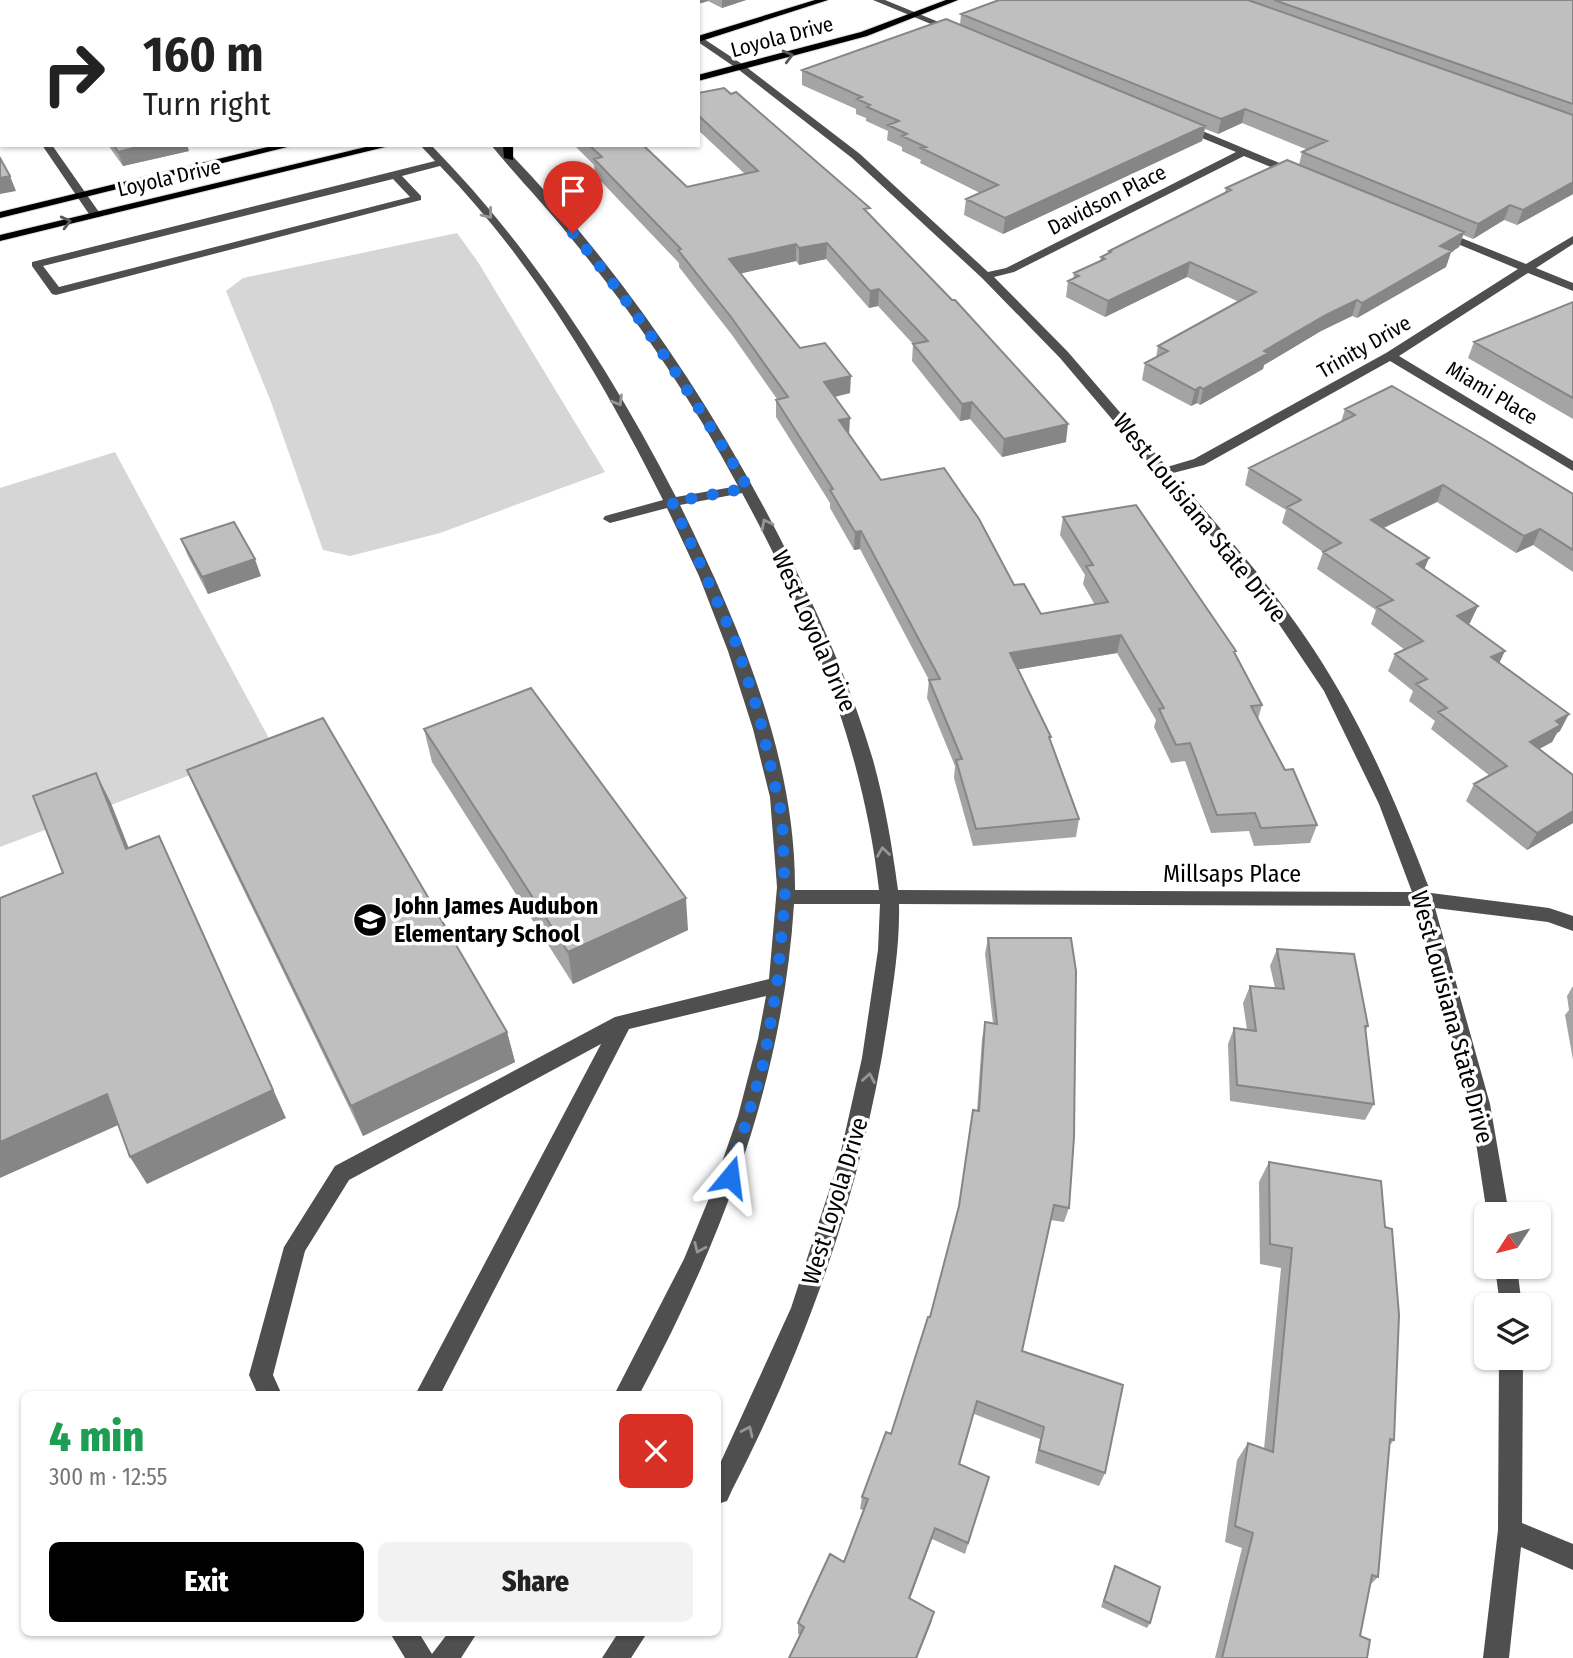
<!DOCTYPE html>
<meta charset="utf-8">
<style>
body{margin:0;font-family:"Fira Sans Condensed",sans-serif;background:#f2f2f2;color:#222;height:100vh;display:flex;flex-direction:column;font-size:26px;white-space:nowrap}
*{box-sizing:border-box;margin:0}
p{font-size:23px;color:#767676}
.icon{flex:none;width:38px;height:38px;fill:none;stroke:currentColor;stroke-width:2;stroke-linecap:round;stroke-linejoin:round}
.map{position:relative;flex:1;overflow:hidden}
.drawer{position:absolute;left:21px;top:1391px;width:700px;height:245px;display:flex;flex-direction:column;background:#fff;border-radius:10px;box-shadow:0 2px 5px #0004}
.drawer>*{flex:none}
.guide{position:absolute;left:0px;top:0px;width:700px;height:147px;box-shadow:0 2px 5px #0004;background:#fff;color:#222;overflow:hidden}
.needle{width:46px;rotate:234deg}
.controls{position:absolute;left:1474px;top:1202px;display:grid;gap:14px}
.controls a{display:grid;place-items:center;width:77px;height:77px;border-radius:10px;background:#fff;box-shadow:0 2px 5px #0004;font-size:35px}
.pin{position:absolute;display:grid;place-items:center;width:60px;height:60px;color:#fff;margin:-72px -30px;border-radius:50% 50% 50% 0;rotate:-45deg;box-shadow:0 0 7px #0007}
.pin .icon{rotate:45deg}
.me{position:absolute;width:77px;margin:-38px;rotate:16deg;stroke-linejoin:round;filter:drop-shadow(0 0 5px #0008)}
.turn{display:flex;align-items:center;gap:24px;height:147px;padding:0 28px;font-size:32px}
.turn .icon{width:91px;height:91px;stroke-width:2.5}
.turn b{display:block;font-size:49px;line-height:60px}
.round{display:grid;place-items:center;flex:none;width:74px;height:74px;border-radius:10px;background:#f2f2f2}
.headline{display:flex;align-items:center;justify-content:space-between;height:119px;padding:0 28px}
h1{font-size:42px;font-weight:800;line-height:52px;color:#1e9e55}
.cta{display:flex;gap:14px;margin-top:auto;padding:14px 28px}
.cta a{flex:1;height:80px;border-radius:10px;background:#000;color:#fff;font-size:28px;font-weight:800;line-height:80px;text-align:center}
.cta a+a{background:#f2f2f2;color:#222}
.map>svg:first-child{display:block}
.green{fill:#d6d6d6}
.lines{fill:none;stroke-linecap:round;stroke-linejoin:round}
.major-casing{stroke:#dbdbdb;stroke-width:2}
.minor{fill:#4f4f4f;fill-rule:evenodd}
.major{fill:#000;fill-rule:evenodd}
.wall{fill:#a4a4a4}
.shaded-wall{fill:#868686}
.building{fill:#bfbfbf;stroke:#868686;stroke-width:2}
.oneway{stroke:#595959}
.oneway2{stroke:#959595}
.route{stroke:#1a73e8;stroke-width:12;stroke-dasharray:0 21.6}
.labels{text-anchor:middle;dominant-baseline:central;stroke-width:7;stroke-linejoin:round;paint-order:stroke}
.far-street-label{font-size:21px;fill:#000;stroke:#fff}
.street-label{font-size:24px;fill:#000;stroke:#fff}
.poi-label{font-size:24px;font-weight:bold;fill:#000;stroke:#fff;text-anchor:start}
</style>
<div class="map">
<svg width="1573" height="1658" viewBox="0 0 1573 1658">
<rect width="100%" height="100%" fill="#fff"/>
<!-- green -->
<path class="green" d="M 457,233 L 478,262 L 605,472 L 440,533 L 350,556 L 323,550 L 271,402 L 226,291 L 243,278 Z
M 115,452 L 272,744 L 0,847 L 0,488 Z"/>
<g class="lines">
<!-- major casing -->
<g class="major-casing">
<path id="major" d="M 815,0 L 828,0 L 698,42 L 698,36 Z
M 946,0 L 958,0 L 867,36 L 698,81 L 698,75 L 861,32 Z
M 276,145 L 295,145 L 0,218 L 0,212 Z
M 374,145 L 393,145 L 0,241 L 0,235 Z
M 503,145 L 513,145 L 513,160 L 504,158 Z"/>
</g>
<!-- minor -->
<path class="minor" d="M 248,0 L 257,0 L 258,2 L 249,2 Z
M 306,0 L 316,0 L 317,2 L 307,2 Z
M 873,0 L 885,0 L 963,32 L 955,34 Z
M 698,35 L 745,66 L 860,154 L 988,272 L 1006,268 L 1236,152 L 1180,129 L 1180,125 L 1188,125 L 1301,172 L 1301,176 L 1293,176 L 1244,156 L 1014,272 L 994,277 L 1068,352 L 1167,467 L 1194,459 L 1386,353 L 1518,269 L 1436,235 L 1436,231 L 1444,231 L 1526,264 L 1573,236 L 1573,244 L 1536,268 L 1573,283 L 1573,291 L 1528,273 L 1399,356 L 1573,461 L 1573,471 L 1390,361 L 1204,465 L 1173,473 C 1232,542 1293,610 1338,689 C 1376,754 1404,823 1431,893 L 1549,908 L 1573,916 L 1573,931 L 1548,922 L 1435,908 L 1490,1104 L 1509,1214 L 1487,1214 L 1470,1104 L 1417,906 L 899,904 C 900,945 893,986 887,1026 C 862,1189 807,1344 732,1490 L 727,1501 L 718,1504 L 718,1468 L 791,1308 L 839,1160 L 862,1058 L 878,950 L 880,904 L 794,904 C 783,1080 722,1241 639,1395 L 614,1395 L 684,1259 L 712,1191 L 738,1116 L 758,1039 L 766,996 L 629,1029 L 440,1395 L 415,1395 L 601,1044 L 349,1180 L 305,1251 L 273,1375 L 282,1395 L 258,1395 L 249,1375 L 284,1247 L 335,1166 L 615,1017 L 769,979 L 777,887 L 770,797 L 753,729 L 728,651 L 699,576 L 667,508 L 610,523 L 603,519 L 605,516 L 663,500 C 603,380 534,263 440,166 L 402,176 L 421,196 L 421,200 L 56,295 L 52,294 L 32,266 L 32,262 L 435,161 L 420,145 L 431,145 C 531,247 610,369 676,497 L 738,486 C 691,398 635,315 571,238 C 546,206 517,177 491,145 L 502,145 C 621,267 719,413 793,564 C 825,628 853,692 873,760 C 885,803 892,846 898,890 L 1412,892 L 1379,804 L 1324,691 L 1252,584 L 1060,358 L 982,278 L 852,158 L 739,70 L 698,42 ZM 393,179 L 410,197 L 59,287 L 43,266 ZM 742,493 C 810,618 863,748 879,890 L 795,890 C 796,756 738,623 680,505 Z
M 0,74 L 2,75 L 2,82 L 0,81 Z
M 42,145 L 52,145 L 101,215 L 99,217 L 91,217 Z
M 1495,1267 L 1517,1267 L 1522,1306 L 1500,1306 Z
M 1499,1358 L 1523,1358 L 1522,1523 L 1573,1544 L 1573,1570 L 1521,1547 L 1509,1658 L 1483,1658 L 1498,1530 Z
M 390,1633 L 419,1633 L 432,1654 L 448,1633 L 477,1633 L 461,1658 L 405,1658 Z
M 618,1633 L 647,1633 L 631,1658 L 602,1658 Z"/>
<!-- major -->
<use href="#major" class="major"/>
</g>
<!-- wall -->
<path class="wall" d="M 0,0 L 2,2 L 2,16 L 0,16 Z
M 362,0 L 746,0 L 722,8 L 708,1 L 698,4 L 698,2 L 365,2 Z
M 999,0 L 1573,0 L 1573,194 L 1517,225 L 1504,220 L 1473,239 L 1463,235 L 1459,247 L 1451,252 L 1446,267 L 1357,318 L 1352,316 L 1321,331 L 1264,365 L 1263,369 L 1200,405 L 1197,403 L 1191,406 L 1142,380 L 1145,363 L 1156,358 L 1158,346 L 1239,302 L 1187,277 L 1105,317 L 1066,297 L 1068,281 L 1073,279 L 1074,273 L 1100,261 L 1101,257 L 1108,253 L 1109,251 L 1225,193 L 1226,188 L 1299,165 L 1302,152 L 1308,150 L 1242,123 L 1218,134 L 1205,129 L 1202,141 L 1003,234 L 964,215 L 966,199 L 980,193 L 920,163 L 921,160 L 902,151 L 902,147 L 887,140 L 888,131 L 866,121 L 866,118 L 856,114 L 856,109 L 802,85 L 802,70 L 960,25 L 961,14 Z
M 698,93 L 869,215 L 1066,442 L 1002,457 L 970,419 L 960,421 L 912,361 L 913,344 L 878,306 L 869,308 L 826,259 L 799,265 L 796,261 L 741,273 L 800,348 L 850,393 L 835,397 L 849,435 L 881,480 L 1014,585 L 1041,614 L 1095,605 L 1083,584 L 1085,575 L 1060,535 L 1063,517 L 1235,654 L 1262,705 L 1258,719 L 1285,770 L 1317,825 L 1310,843 L 1254,846 L 1249,831 L 1211,833 L 1185,761 L 1171,763 L 1154,727 L 1156,720 L 1117,653 L 1018,669 L 1050,741 L 1079,819 L 1076,837 L 973,846 L 954,778 L 955,766 L 927,698 L 929,680 L 860,549 L 854,550 L 830,508 L 830,503 L 776,417 L 776,400 L 777,399 L 732,335 L 679,267 L 679,263 L 595,175 L 594,165 L 574,145 L 643,145 L 687,187 L 745,174 L 698,130 Z
M 108,145 L 187,145 L 189,151 L 123,166 Z
M 1573,302 L 1573,419 L 1468,358 L 1474,342 Z
M 1345,409 L 1573,494 L 1573,572 L 1533,545 L 1516,553 L 1437,502 L 1383,528 L 1425,569 L 1470,623 L 1468,624 L 1499,663 L 1560,731 L 1557,733 L 1552,742 L 1539,749 L 1573,775 L 1573,823 L 1527,850 L 1466,801 L 1474,784 L 1490,776 L 1431,729 L 1435,721 L 1409,701 L 1413,691 L 1388,671 L 1395,654 L 1405,650 L 1371,624 L 1376,610 L 1317,569 L 1323,552 L 1282,523 L 1286,510 L 1245,485 L 1249,468 L 1341,422 Z
M 181,539 L 261,576 L 208,594 L 188,556 Z
M 424,729 L 688,930 L 573,984 L 432,762 Z
M 187,770 L 507,1032 L 515,1062 L 363,1136 L 201,802 Z
M 988,938 L 1069,1208 L 1064,1222 L 1050,1220 L 1022,1351 L 1105,1473 L 1099,1486 L 1035,1463 L 1040,1439 L 974,1414 L 960,1464 L 989,1477 L 965,1554 L 932,1539 L 910,1599 L 934,1612 L 931,1623 L 917,1658 L 789,1658 L 800,1635 L 798,1634 L 798,1623 L 844,1562 L 863,1510 L 860,1509 L 862,1497 L 891,1434 L 930,1317 L 958,1210 L 977,1111 L 982,1039 L 985,1022 L 993,1023 L 985,954 Z
M 1277,949 L 1368,1026 L 1366,1030 L 1374,1104 L 1365,1120 L 1230,1101 L 1228,1044 L 1234,1028 L 1247,1030 L 1243,1003 L 1250,986 L 1275,988 L 1270,966 Z
M 1573,986 L 1573,1060 L 1565,1015 L 1569,1010 L 1567,996 Z
M 1269,1162 L 1394,1440 L 1389,1446 L 1378,1577 L 1370,1585 L 1360,1636 L 1367,1658 L 1215,1658 L 1242,1548 L 1225,1542 L 1237,1460 L 1248,1443 L 1264,1449 L 1281,1268 L 1260,1264 L 1259,1182 Z
M 1115,1566 L 1150,1623 L 1147,1628 L 1101,1607 L 1112,1572 Z"/>
<!-- shaded-wall -->
<path class="shaded-wall" d="M 672,0 L 708,0 L 708,1 L 698,4 L 698,2 L 666,2 Z
M 722,0 L 746,0 L 722,8 Z
M 1245,109 L 1242,123 L 1218,134 L 1221,119 Z
M 1205,126 L 1202,141 L 1003,234 L 1005,218 Z
M 145,145 L 187,145 L 189,151 L 123,166 L 118,152 Z
M 10,176 L 16,191 L 0,194 L 0,178 Z
M 1573,182 L 1573,194 L 1517,225 L 1523,210 Z
M 1510,205 L 1504,220 L 1473,239 L 1478,224 Z
M 1464,232 L 1459,247 L 1451,252 L 1446,267 L 1357,318 L 1362,303 L 1440,246 Z
M 827,243 L 826,259 L 799,265 L 799,248 Z
M 796,244 L 796,261 L 730,276 L 729,259 Z
M 1190,262 L 1187,277 L 1105,317 L 1108,301 Z
M 879,289 L 878,306 L 869,308 L 870,291 Z
M 1357,300 L 1352,316 L 1321,331 L 1264,365 L 1263,369 L 1200,405 L 1203,389 L 1264,351 L 1326,315 Z
M 851,376 L 850,393 L 824,399 L 824,382 Z
M 1200,387 L 1197,403 L 1191,406 L 1195,390 Z
M 972,402 L 970,419 L 960,421 L 962,404 Z
M 850,418 L 849,436 L 839,420 Z
M 1068,424 L 1066,442 L 1002,457 L 1004,439 Z
M 1443,485 L 1437,502 L 1365,537 L 1371,520 Z
M 1540,529 L 1533,545 L 1516,553 L 1524,536 Z
M 861,531 L 860,549 L 854,550 L 855,532 Z
M 1429,558 L 1422,575 L 1417,564 Z
M 255,559 L 261,576 L 208,594 L 202,577 Z
M 1478,606 L 1470,623 L 1450,633 L 1457,616 Z
M 1121,635 L 1117,653 L 1008,671 L 1010,653 Z
M 1505,651 L 1497,668 L 1491,657 Z
M 1569,714 L 1560,731 L 1557,733 L 1552,742 L 1521,759 L 1530,742 L 1556,721 Z
M 96,773 L 111,803 L 141,879 L 126,849 Z
M 1573,811 L 1573,823 L 1527,850 L 1537,833 Z
M 173,866 L 286,1118 L 147,1184 L 130,1157 Z
M 686,898 L 688,930 L 573,984 L 568,952 Z
M 507,1032 L 515,1062 L 363,1136 L 351,1106 Z
M 107,1094 L 125,1122 L 0,1178 L 0,1142 Z
M 935,1528 L 932,1539 L 906,1609 L 909,1598 Z
M 934,1612 L 931,1623 L 917,1658 L 916,1658 Z"/>
<!-- building -->
<path class="building" d="M 0,0 L 202,0 L 205,2 L 0,2 Z
M 378,0 L 624,0 L 626,2 L 381,2 Z
M 642,0 L 672,0 L 666,2 L 646,2 Z
M 999,0 L 1248,0 L 1573,115 L 1573,182 L 1523,210 L 1510,205 L 1478,224 L 1302,152 L 1327,141 L 1245,109 L 1221,119 L 961,14 Z
M 1274,0 L 1573,0 L 1573,104 Z
M 946,19 L 1205,126 L 1005,218 L 966,199 L 998,185 L 921,148 L 926,147 L 902,136 L 907,134 L 888,125 L 899,121 L 867,107 L 870,105 L 857,99 L 862,97 L 802,70 Z
M 724,88 L 731,94 L 736,92 L 870,208 L 864,209 L 952,300 L 955,300 L 1068,424 L 1004,439 L 972,402 L 962,404 L 913,344 L 928,341 L 879,289 L 870,291 L 827,243 L 799,248 L 796,244 L 729,259 L 800,348 L 825,343 L 851,376 L 824,382 L 850,418 L 839,420 L 881,480 L 944,468 L 979,519 L 1014,585 L 1024,584 L 1041,614 L 1108,602 L 1086,566 L 1093,565 L 1063,517 L 1136,505 L 1236,651 L 1234,652 L 1262,705 L 1251,706 L 1285,770 L 1293,769 L 1317,825 L 1261,828 L 1255,813 L 1217,815 L 1190,743 L 1176,745 L 1159,709 L 1164,708 L 1121,635 L 1010,653 L 1051,737 L 1049,737 L 1079,819 L 976,829 L 956,760 L 962,759 L 929,680 L 940,679 L 861,531 L 855,532 L 830,490 L 833,489 L 776,400 L 788,397 L 731,317 L 678,250 L 681,249 L 594,159 L 602,157 L 589,145 L 643,145 L 687,187 L 758,171 L 698,115 L 698,93 Z
M 114,145 L 145,145 L 118,152 Z
M 0,158 L 10,176 L 0,178 Z
M 1287,160 L 1464,232 L 1440,246 L 1452,251 L 1362,303 L 1357,300 L 1326,315 L 1264,351 L 1268,353 L 1203,389 L 1200,387 L 1195,390 L 1145,363 L 1168,351 L 1158,346 L 1256,292 L 1190,262 L 1108,301 L 1068,281 L 1079,276 L 1074,273 L 1105,259 L 1101,257 L 1111,252 L 1109,251 L 1231,190 L 1226,188 Z
M 1573,302 L 1573,398 L 1474,342 Z
M 1392,386 L 1483,439 L 1573,494 L 1573,550 L 1540,529 L 1524,536 L 1443,485 L 1371,520 L 1429,558 L 1417,564 L 1478,606 L 1457,616 L 1505,651 L 1491,657 L 1569,714 L 1556,721 L 1561,725 L 1530,742 L 1573,775 L 1573,811 L 1537,833 L 1474,784 L 1507,766 L 1438,712 L 1447,708 L 1416,684 L 1427,679 L 1395,654 L 1423,641 L 1377,607 L 1393,600 L 1323,552 L 1341,543 L 1287,507 L 1301,500 L 1249,468 L 1355,415 L 1345,409 Z
M 234,522 L 255,559 L 202,577 L 181,539 Z
M 531,688 L 686,898 L 568,952 L 424,729 Z
M 323,718 L 507,1032 L 351,1106 L 187,770 Z
M 96,773 L 126,849 L 159,836 L 273,1090 L 130,1157 L 107,1094 L 0,1142 L 0,898 L 63,873 L 33,796 Z
M 988,938 L 1071,938 L 1076,971 L 1074,1137 L 1069,1208 L 1054,1205 L 1022,1351 L 1123,1385 L 1105,1473 L 1039,1450 L 1044,1427 L 977,1401 L 959,1464 L 989,1477 L 968,1543 L 935,1528 L 909,1598 L 934,1612 L 916,1658 L 789,1658 L 804,1627 L 798,1623 L 830,1554 L 844,1562 L 868,1499 L 862,1497 L 886,1432 L 891,1434 L 928,1317 L 930,1317 L 959,1206 L 973,1110 L 979,1111 L 985,1022 L 997,1024 Z
M 1277,949 L 1354,954 L 1368,1026 L 1365,1026 L 1374,1104 L 1237,1085 L 1234,1028 L 1256,1031 L 1250,986 L 1284,989 Z
M 1269,1162 L 1381,1181 L 1385,1227 L 1392,1229 L 1399,1315 L 1394,1440 L 1390,1439 L 1378,1577 L 1372,1575 L 1360,1636 L 1370,1640 L 1367,1658 L 1222,1658 L 1253,1533 L 1235,1526 L 1248,1443 L 1273,1452 L 1292,1248 L 1270,1244 Z
M 1115,1566 L 1160,1587 L 1150,1623 L 1104,1601 Z"/>
<!-- one-way arrows -->
<defs><path id="oneway-chevron" d="M-2-3.5L2.5 0L-2 3.5" fill="none" stroke-width="1.6" stroke-linecap="round" stroke-linejoin="round" transform="scale(1.75)"/></defs>
<g class="oneway">
<use href="#oneway-chevron" transform="translate(788 56) rotate(-15)"/>
<use href="#oneway-chevron" transform="translate(66 222) rotate(-14)"/>
</g>
<g class="oneway2">
<use href="#oneway-chevron" transform="translate(488 214) rotate(51)"/>
<use href="#oneway-chevron" transform="translate(618 401) rotate(59)"/>
<use href="#oneway-chevron" transform="translate(766 524) rotate(-117)"/>
<use href="#oneway-chevron" transform="translate(883 852) rotate(-98)"/>
<use href="#oneway-chevron" transform="translate(869 1078) rotate(-80)"/>
<use href="#oneway-chevron" transform="translate(699 1248) rotate(114)"/>
<use href="#oneway-chevron" transform="translate(748 1431) rotate(-65)"/>
</g>
<g class="lines">
<!-- route -->
<path class="route" d="M 573,233 C 640,313 694,399 748,488 L 672,502 L 736,643 L 759,715 L 782,816 L 785,897 L 777,985 L 764,1061 L 730,1177"/>
</g>
<!-- icons -->
<defs>
<g id="school-disc" transform="scale(1.75)"><circle r="9.5" fill="#000" stroke="#fff"/><path d="M0-5L7-2L0 1L-7-2ZM-4 1L0 2.5L4 1V4Q0 6-4 4Z" fill="#fff"/></g>
</defs>
<g fill-rule="evenodd">
<use href="#school-disc" x="370" y="920"/>
</g>
<g class="labels">
<!-- far-street labels -->
<g class="far-street-label">
<text transform="translate(782 37) rotate(-15)">Loyola Drive</text>
<text transform="translate(169 178) rotate(-13)">Loyola Drive</text>
<text transform="translate(1107 200) rotate(-27)">Davidson Place</text>
<text transform="translate(1364 347) rotate(-30)">Trinity Drive</text>
<text transform="translate(1492 393) rotate(31)">Miami Place</text>
</g>
<!-- street labels -->
<g class="street-label">
<text transform="translate(1200 518) rotate(51)">West Louisiana State Drive</text>
<text transform="translate(814 631) rotate(66)">West Loyola Drive</text>
<text x="1232" y="874">Millsaps Place</text>
<text transform="translate(1452 1017) rotate(75)">West Louisiana State Drive</text>
<text transform="translate(835 1201) rotate(-73)">West Loyola Drive</text>
</g>
<!-- poi labels -->
<g class="poi-label">
<text x="394" y="906">John James Audubon<tspan x="394" dy="28">Elementary School</tspan></text>
</g>
</g>
</svg>
<div class="controls">
<a><svg class="needle" viewBox="-14 -14 28 28"><path d="M0-13l5 13h-10z" fill="#e53935"/><path d="M0 13l5-13h-10z" fill="#767676"/></svg></a>
<a><svg class="icon" aria-label="layers" viewBox="0 0 24 24"><path d="M12 4l9 5-9 5-9-5zM3 14l9 5 9-5"/></svg></a>
</div>
<div class="pin" style="left:573px;top:233px;background:#d93025"><svg class="icon" aria-label="arrive" viewBox="0 0 24 24"><path d="M6 21V4h12l-3 4 3 4H6"/></svg></div>
<svg class="me" style="left:730px;top:1177px" viewBox="-20 -20 40 40"><path d="M0-17L14 15 0 8-14 15z" fill="#1a73e8" stroke="#fff" stroke-width="4"/></svg>
<div class="guide">
<div class="turn"><svg class="icon" aria-label="right" viewBox="0 0 24 24"><path d="M7 20v-9h11M14 6l5 5-5 5"/></svg><div><b>160 m</b>Turn right</div></div>
</div>
<section class="drawer">
<div class="headline"><div><h1>4 min</h1><p>300 m · 12:55</p></div><a class="round" style="background:#d93025;color:#fff"><svg class="icon" aria-label="close" viewBox="0 0 24 24"><path d="M6 6l12 12M18 6L6 18"/></svg></a></div>
<div class="cta"><a>Exit</a><a>Share</a></div>
</section>
</div>
